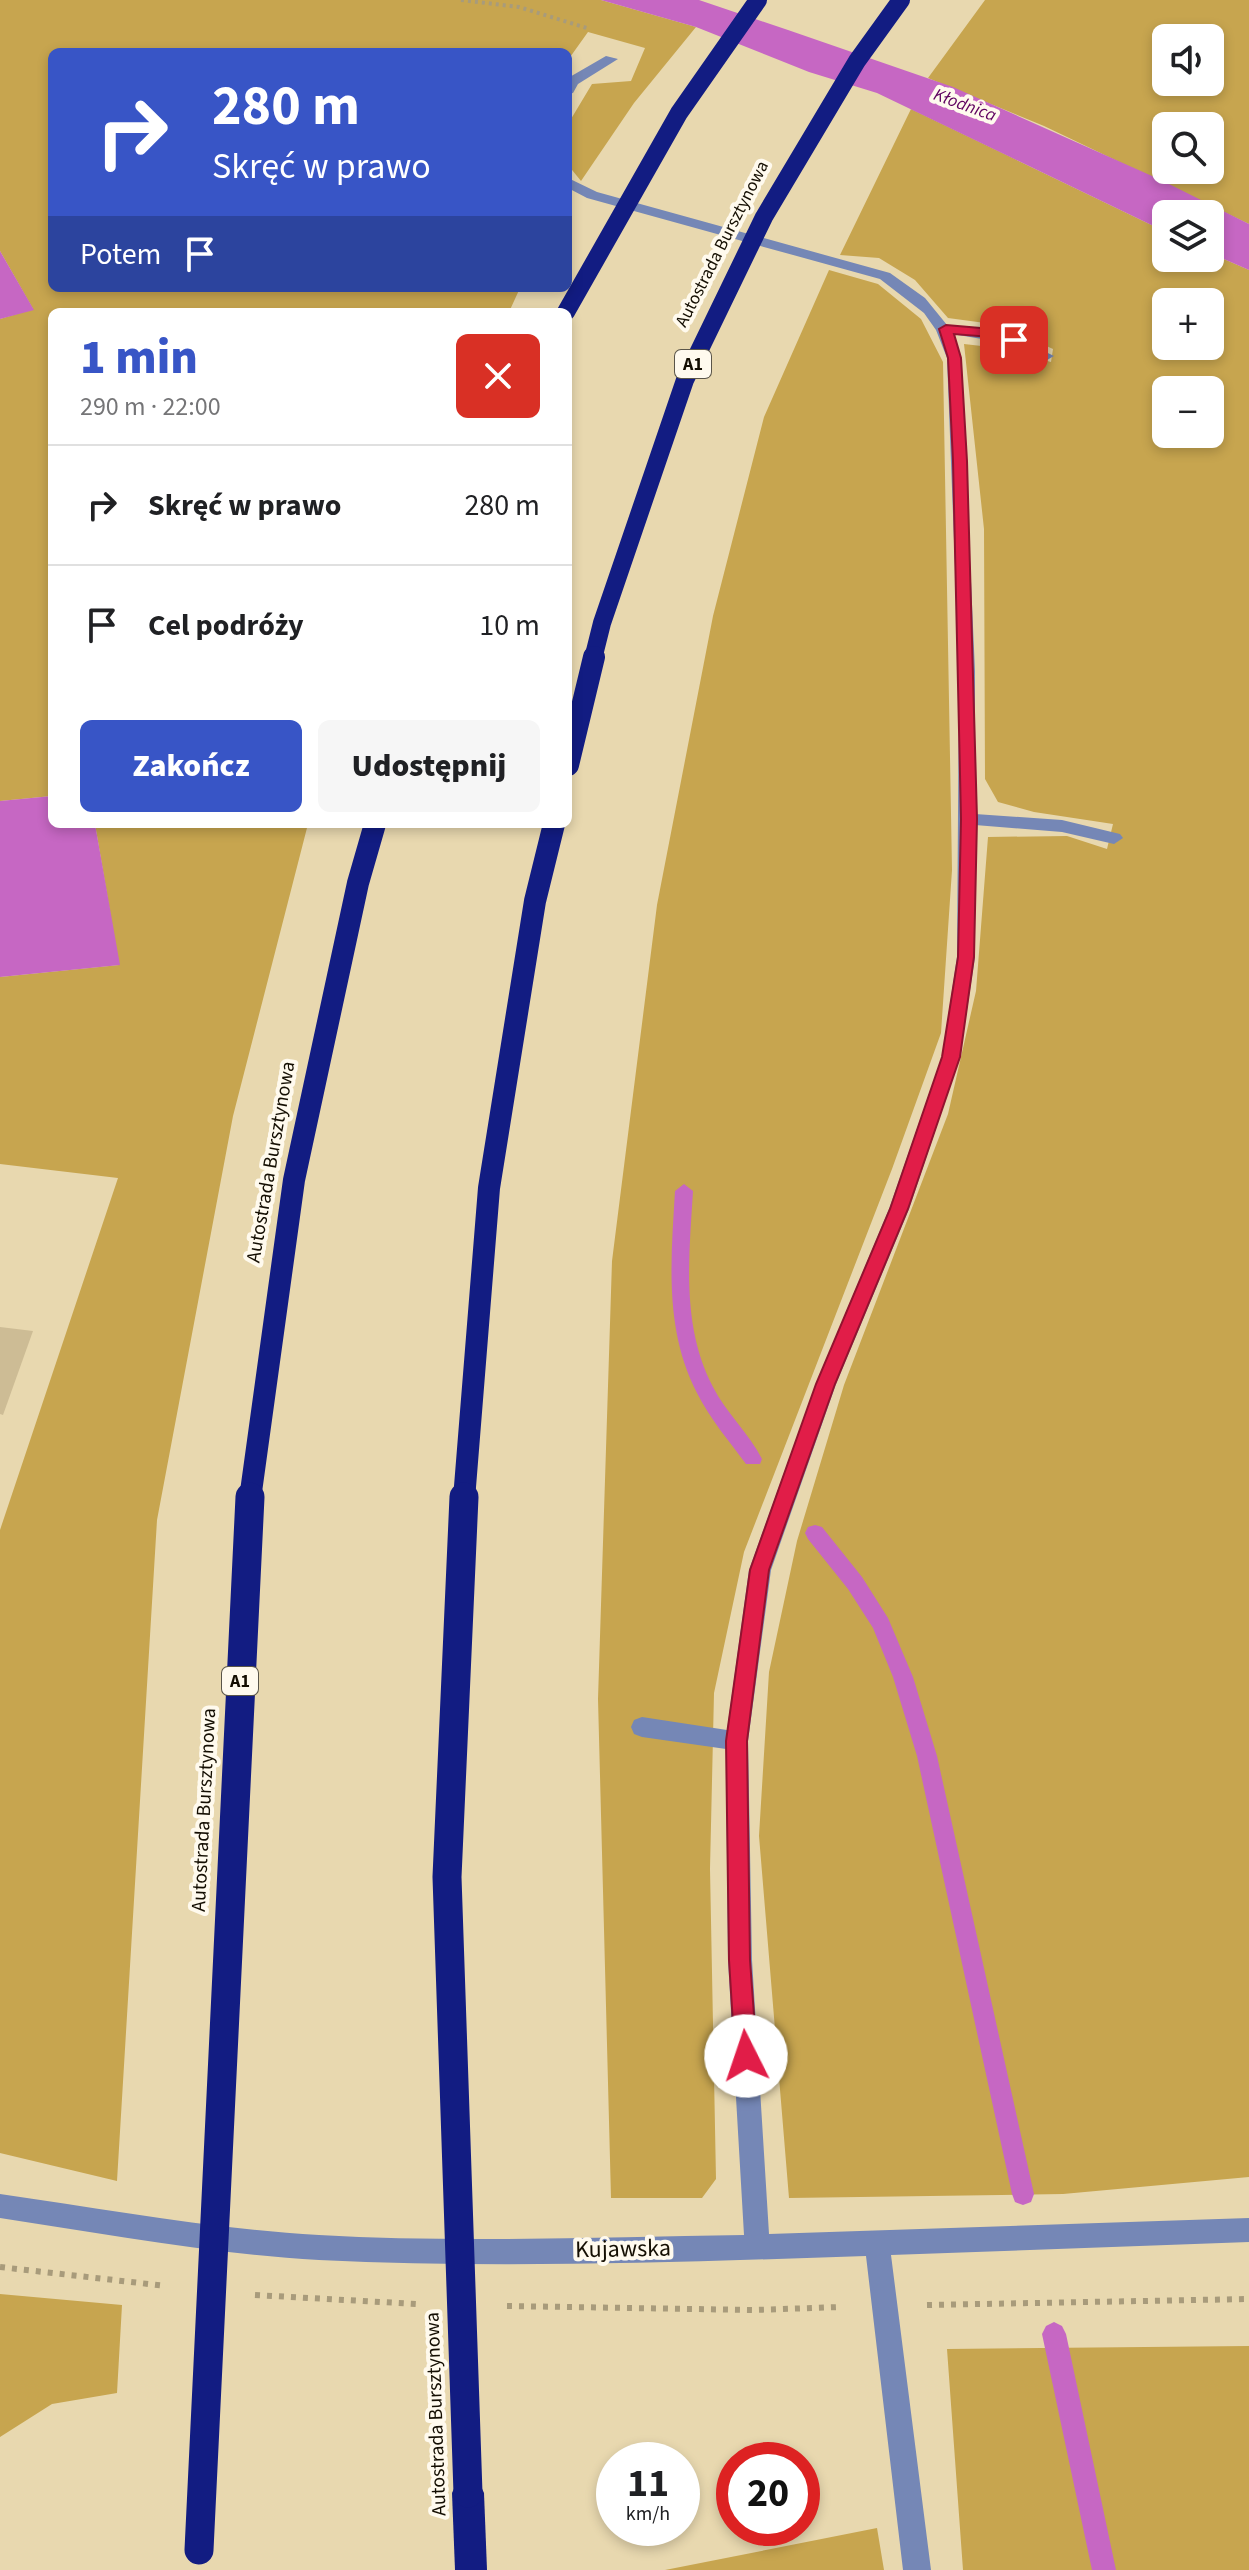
<!DOCTYPE html>
<html lang="pl">
<meta charset="utf-8">
<style>
body{margin:0;font-family:"Source Sans 3",sans-serif;background:#f6f6f6;color:#202124;height:100vh;display:flex;flex-direction:column;font-size:30px;white-space:nowrap}
*{box-sizing:border-box;margin:0}
p{font-size:26px;color:#757577}
.icon{flex:none;width:44px;height:44px;fill:none;stroke:currentColor;stroke-width:2;stroke-linecap:round;stroke-linejoin:round}
.map{position:relative;flex:1;overflow:hidden}
.drawer{position:absolute;left:48px;top:308px;width:524px;height:520px;display:flex;flex-direction:column;background:#fff;border-radius:12px;box-shadow:0 4px 12px #0003}
.drawer>*{flex:none}
.top-card{position:absolute;left:48px;top:48px;width:524px;height:244px;border-radius:12px;box-shadow:0 4px 12px #0003;background:#3855c6;color:#fff;overflow:hidden}
.tools{position:absolute;left:1152px;top:24px;display:grid;gap:16px}
.tools a{display:grid;place-items:center;width:72px;height:72px;border-radius:12px;background:#fff;box-shadow:0 4px 12px #0003;font-size:40px}
.speed{position:absolute;left:596px;top:2442px;display:flex;gap:16px;font-size:40px;font-weight:700;text-align:center}
.speed>*{display:grid;place-content:center;width:104px;height:104px;border-radius:50%;background:#fff;box-shadow:0 4px 12px #0003;line-height:1}
.speed small{font-size:20px;font-weight:400}
.speed .limit{border:12px solid #d22;background:#fff;color:#111}
.pin{position:absolute;display:grid;place-items:center;width:68px;height:68px;color:#fff;margin:-34px;border-radius:16px;box-shadow:0 4px 12px #0006}
.me{position:absolute;width:88px;margin:-44px;rotate:356deg;stroke-linejoin:round;filter:drop-shadow(0 0 6px #0008)}
.turn{display:flex;align-items:center;gap:28px;height:168px;padding:0 32px;font-size:36px}
.turn .icon{width:104px;height:104px;stroke-width:2.5}
.turn b{display:block;font-size:56px;line-height:68px}
.then{display:flex;align-items:center;height:76px;padding:0 32px;background:#0003;gap:16px;font-size:30px}
.round{display:grid;place-items:center;flex:none;width:84px;height:84px;border-radius:12px;background:#f6f6f6}
.summary{display:flex;align-items:center;justify-content:space-between;height:136px;padding:0 32px}
h1{font-size:48px;font-weight:800;line-height:60px;color:#3855c6}
.primary-button{display:flex;gap:16px;margin-top:auto;padding:16px 32px}
.primary-button a{flex:1;height:92px;border-radius:12px;background:#3855c6;color:#fff;font-size:32px;font-weight:800;line-height:92px;text-align:center}
.primary-button a+a{background:#f6f6f6;color:#202124}
ul{padding:0;list-style:none}
li{display:flex;align-items:center;gap:24px;height:120px;padding:0 32px;border-top:2px solid #e0e0e0}
li div{flex:1}
li b{display:block;font-size:30px}
li em{font-style:normal}
.map>svg:first-child{display:block}
.green{fill:#c7a54f;fill-rule:evenodd}
.water{fill:#c667c3}
.lines{fill:none;stroke-linecap:round;stroke-linejoin:round}
.stream{fill:#c667c3;fill-rule:evenodd}
.building{fill:#cdbc95}
.path-far1{stroke:#a89b7b;stroke-width:4;stroke-dasharray:3 4;stroke-linecap:butt}
.path{stroke:#a89b7b;stroke-width:6;stroke-dasharray:5 7;stroke-linecap:butt}
.minor{fill:#7587b6;fill-rule:evenodd}
.highway{fill:#121c82;fill-rule:evenodd}
.highway-bridge-far2{stroke:#121c82;stroke-width:18}
.highway-bridge-far1{stroke:#121c82;stroke-width:22}
.highway-bridge{stroke:#121c82;stroke-width:29}
.route{fill:#e11d48;stroke:#92132f;stroke-width:2}
.labels{text-anchor:middle;dominant-baseline:central;stroke-width:8;stroke-linejoin:round;paint-order:stroke}
.far-water-label{font-size:18px;font-style:italic;fill:#5e005f;stroke:#fffaee}
.far-street-label{font-size:18px;fill:#140e02;stroke:#fffaee}
.shield{fill:#fffaee;stroke:#5a5549;stroke-width:2}
.shield-label{font-size:18px;font-weight:bold;fill:#140e02}
.street-label{font-size:20px;fill:#140e02;stroke:#fffaee}
.near-street-label{font-size:24px;fill:#140e02;stroke:#fffaee}
</style>
<div class="map">
<svg width="1249" height="2570" viewBox="0 0 1249 2570">
<rect width="100%" height="100%" fill="#e8d8af"/>
<!-- green -->
<path class="green" d="M 0,0 L 601,0 L 696,27 L 634,103 L 581,181 L 568,165 L 568,124 L 592,84 L 631,81 L 645,48 L 588,32 L 568,60 L 568,52 L 52,52 L 52,288 L 520,288 L 509,312 L 52,312 L 52,796 L 0,801 L 0,319 L 33,309 L 0,251 Z
M 985,0 L 1249,0 L 1249,224 L 1044,126 L 928,78 ZM 1166,38 L 1210,38 L 1210,82 L 1166,82 ZM 1166,126 L 1210,126 L 1210,170 L 1166,170 Z
M 911,109 L 1166,232 L 1166,258 L 1210,258 L 1210,253 L 1249,270 L 1249,2177 L 1063,2194 L 789,2198 L 759,1836 L 769,1672 L 797,1541 L 844,1385 L 948,1114 L 976,991 L 988,837 L 1067,836 L 1107,849 L 1113,824 L 1034,812 L 998,802 L 985,779 L 984,529 L 964,344 L 999,348 L 1051,362 L 1053,349 L 1000,325 L 948,318 L 915,280 L 879,258 L 840,255 ZM 1166,302 L 1210,302 L 1210,346 L 1166,346 ZM 1166,390 L 1210,390 L 1210,434 L 1166,434 Z
M 829,270 L 878,284 L 921,319 L 943,362 L 952,870 L 941,1033 L 892,1169 L 744,1552 L 714,1693 L 710,1869 L 716,2179 L 702,2198 L 611,2198 L 598,1699 L 612,1261 L 657,905 L 713,616 L 764,417 Z
M 95,824 L 308,824 L 233,1116 L 157,1520 L 117,2181 L 0,2153 L 0,1530 L 118,1178 L 0,1164 L 0,977 L 119,965 Z
M 0,2294 L 122,2305 L 117,2393 L 52,2404 L 0,2437 Z
M 1249,2346 L 1249,2570 L 963,2570 L 947,2349 Z
M 877,2528 L 884,2570 L 665,2570 Z"/>
<!-- water -->
<path class="water" d="M 601,0 L 699,0 L 788,30 L 953,87 L 1161,180 L 1249,224 L 1249,270 L 1210,253 L 1210,214 L 1166,214 L 1166,232 L 877,93 L 809,72 L 696,27 Z
M 0,251 L 34,310 L 0,319 Z
M 52,796 L 52,824 L 95,824 L 120,965 L 0,977 L 0,801 Z"/>
<g class="lines">
<!-- stream -->
<path class="stream" d="M 684,1184 L 693,1191 C 689,1257 681,1326 713,1387 C 726,1413 749,1433 762,1459 L 760,1464 L 746,1464 C 729,1441 710,1419 697,1393 C 664,1329 671,1260 675,1191 Z
M 815,1525 L 822,1527 L 862,1577 L 888,1618 L 913,1677 L 937,1756 L 1034,2194 L 1031,2202 L 1023,2205 L 1015,2202 L 1012,2194 L 917,1756 L 893,1677 L 873,1628 L 848,1589 L 808,1539 L 805,1533 L 808,1527 Z
M 1054,2322 L 1062,2326 L 1066,2334 L 1116,2570 L 1092,2570 L 1042,2334 L 1046,2326 Z"/>
</g>
<!-- building -->
<path class="building" d="M 0,1327 L 33,1331 L 3,1415 L 0,1414 Z"/>
<g class="lines">
<!-- path-far1 -->
<path class="path-far1" d="M 461,0 L 519,7 L 590,29"/>
<!-- path -->
<path class="path" d="M 0,2267 L 166,2286
M 255,2295 L 417,2304
M 927,2305 L 1249,2299
M 507,2306 L 753,2310 L 841,2307"/>
<!-- minor -->
<path class="minor" d="M 606,56 L 618,59 L 578,84 L 573,93 L 568,94 L 568,78 Z
M 568,178 L 597,192 L 890,273 L 925,298 L 947,325 L 1015,337 L 1054,356 L 1047,360 L 994,341 L 952,334 L 961,358 L 975,671 L 975,814 L 1062,820 L 1120,834 L 1123,838 L 1114,844 L 1062,832 L 975,825 L 975,957 L 960,1057 L 909,1209 L 836,1384 L 771,1570 L 748,1741 L 752,1960 L 769,2234 L 1249,2218 L 1249,2242 L 891,2255 L 931,2570 L 903,2570 L 866,2256 C 684,2262 501,2269 319,2260 C 212,2254 106,2234 0,2218 L 0,2194 C 106,2209 212,2229 319,2235 C 460,2243 602,2237 744,2235 L 728,1960 L 726,1749 L 642,1737 L 634,1734 L 631,1727 L 634,1720 L 642,1717 L 727,1730 L 749,1570 L 816,1384 L 889,1209 L 942,1057 L 957,957 L 959,671 L 947,358 L 936,330 L 924,313 L 880,279 L 587,198 L 568,188 Z"/>
<!-- highway -->
<path class="highway" d="M 468,2477 L 479,2482 L 484,2493 L 487,2570 L 455,2570 L 452,2493 L 457,2482 Z"/>
<!-- highway-bridge-far2 -->
<path class="highway-bridge-far2" d="M 566,312 L 679,113 L 758,0
M 593,659 L 602,623 L 685,380 L 764,217 L 857,61 L 901,0"/>
<!-- highway-bridge-far1 -->
<path class="highway-bridge-far1" d="M 568,765 L 594,657
M 250,1499 L 294,1180 L 358,883 L 375,824
M 464,1499 L 489,1188 L 535,901 L 554,824"/>
<!-- highway-bridge -->
<path class="highway-bridge" d="M 464,1497 L 447,1877 L 468,2493
M 199,2550 L 250,1497"/>
</g>
<!-- route -->
<path class="route" d="M 946,325 L 992,329 L 1021,340 L 1014,344 L 991,337 L 954,334 L 961,358 L 967,461 L 977,819 L 974,957 L 960,1057 L 908,1209 L 835,1384 L 769,1570 L 747,1741 L 750,1960 L 757,2056 L 753,2063 L 746,2066 L 738,2063 L 735,2056 L 729,1960 L 726,1741 L 750,1570 L 816,1384 L 890,1209 L 942,1057 L 958,957 L 961,819 L 953,461 L 948,358 L 939,329 Z"/>
<g class="labels">
<!-- far-water labels -->
<g class="far-water-label">
<text transform="translate(965 105) rotate(20)">Kłodnica</text>
</g>
<!-- far-street labels -->
<g class="far-street-label">
<text transform="translate(722 244) rotate(-63)">Autostrada Bursztynowa</text>
</g>
<!-- shield labels -->
<g class="shield">
<rect x="675" y="350" width="36" height="28" rx="6"/>
<rect x="222" y="1667" width="36" height="28" rx="6"/>
</g>
<g class="shield-label">
<text x="693" y="364">A1</text>
<text x="240" y="1681">A1</text>
</g>
<!-- street labels -->
<g class="street-label">
<text transform="translate(271 1162) rotate(-80)">Autostrada Bursztynowa</text>
<text transform="translate(204 1810) rotate(-87)">Autostrada Bursztynowa</text>
<text transform="translate(436 2414) rotate(-92)">Autostrada Bursztynowa</text>
</g>
<!-- near-street labels -->
<g class="near-street-label">
<text transform="translate(623 2249) rotate(-1)">Kujawska</text>
</g>
</g>
</svg>
<div class="tools">
<a><svg class="icon" aria-label="sound" viewBox="0 0 24 24"><path d="M4 9h4l5-4v14l-5-4H4zM17 9q2 3 0 6"/></svg></a>
<a><svg class="icon" aria-label="search" viewBox="0 0 24 24"><circle cx="10" cy="10" r="6"/><path d="M15 15l6 6"/></svg></a>
<a><svg class="icon" aria-label="layers" viewBox="0 0 24 24"><path d="M12 4l9 5-9 5-9-5zM3 14l9 5 9-5"/></svg></a>
<a>+</a>
<a>−</a>
</div>
<div class="speed"><div>11<small>km/h</small></div><div class="limit">20</div></div>
<div class="pin" style="left:1014px;top:340px;background:#d93025"><svg class="icon" aria-label="arrive" viewBox="0 0 24 24"><path d="M6 21V4h12l-3 4 3 4H6"/></svg></div>
<svg class="me" style="left:746px;top:2056px" viewBox="-20 -20 40 40"><circle r="19" fill="#fff"/><path d="M0-13L10 11 0 6-10 11z" fill="#e11d48"/></svg>
<div class="top-card">
<div class="turn"><svg class="icon" aria-label="right" viewBox="0 0 24 24"><path d="M7 20v-9h11M14 6l5 5-5 5"/></svg><div><b>280 m</b>Skręć w prawo</div></div>
<div class="then">Potem<svg class="icon" aria-label="arrive" viewBox="0 0 24 24"><path d="M6 21V4h12l-3 4 3 4H6"/></svg></div>
</div>
<section class="drawer">
<div class="summary"><div><h1>1 min</h1><p>290 m · 22:00</p></div><a class="round" style="background:#d93025;color:#fff"><svg class="icon" aria-label="close" viewBox="0 0 24 24"><path d="M6 6l12 12M18 6L6 18"/></svg></a></div>
<ul>
<li><svg class="icon" aria-label="right" viewBox="0 0 24 24"><path d="M7 20v-9h11M14 6l5 5-5 5"/></svg><div><b>Skręć w prawo</b></div><em>280 m</em></li>
<li><svg class="icon" aria-label="arrive" viewBox="0 0 24 24"><path d="M6 21V4h12l-3 4 3 4H6"/></svg><div><b>Cel podróży</b></div><em>10 m</em></li>
</ul>
<div class="primary-button"><a>Zakończ</a><a>Udostępnij</a></div>
</section>
</div>
